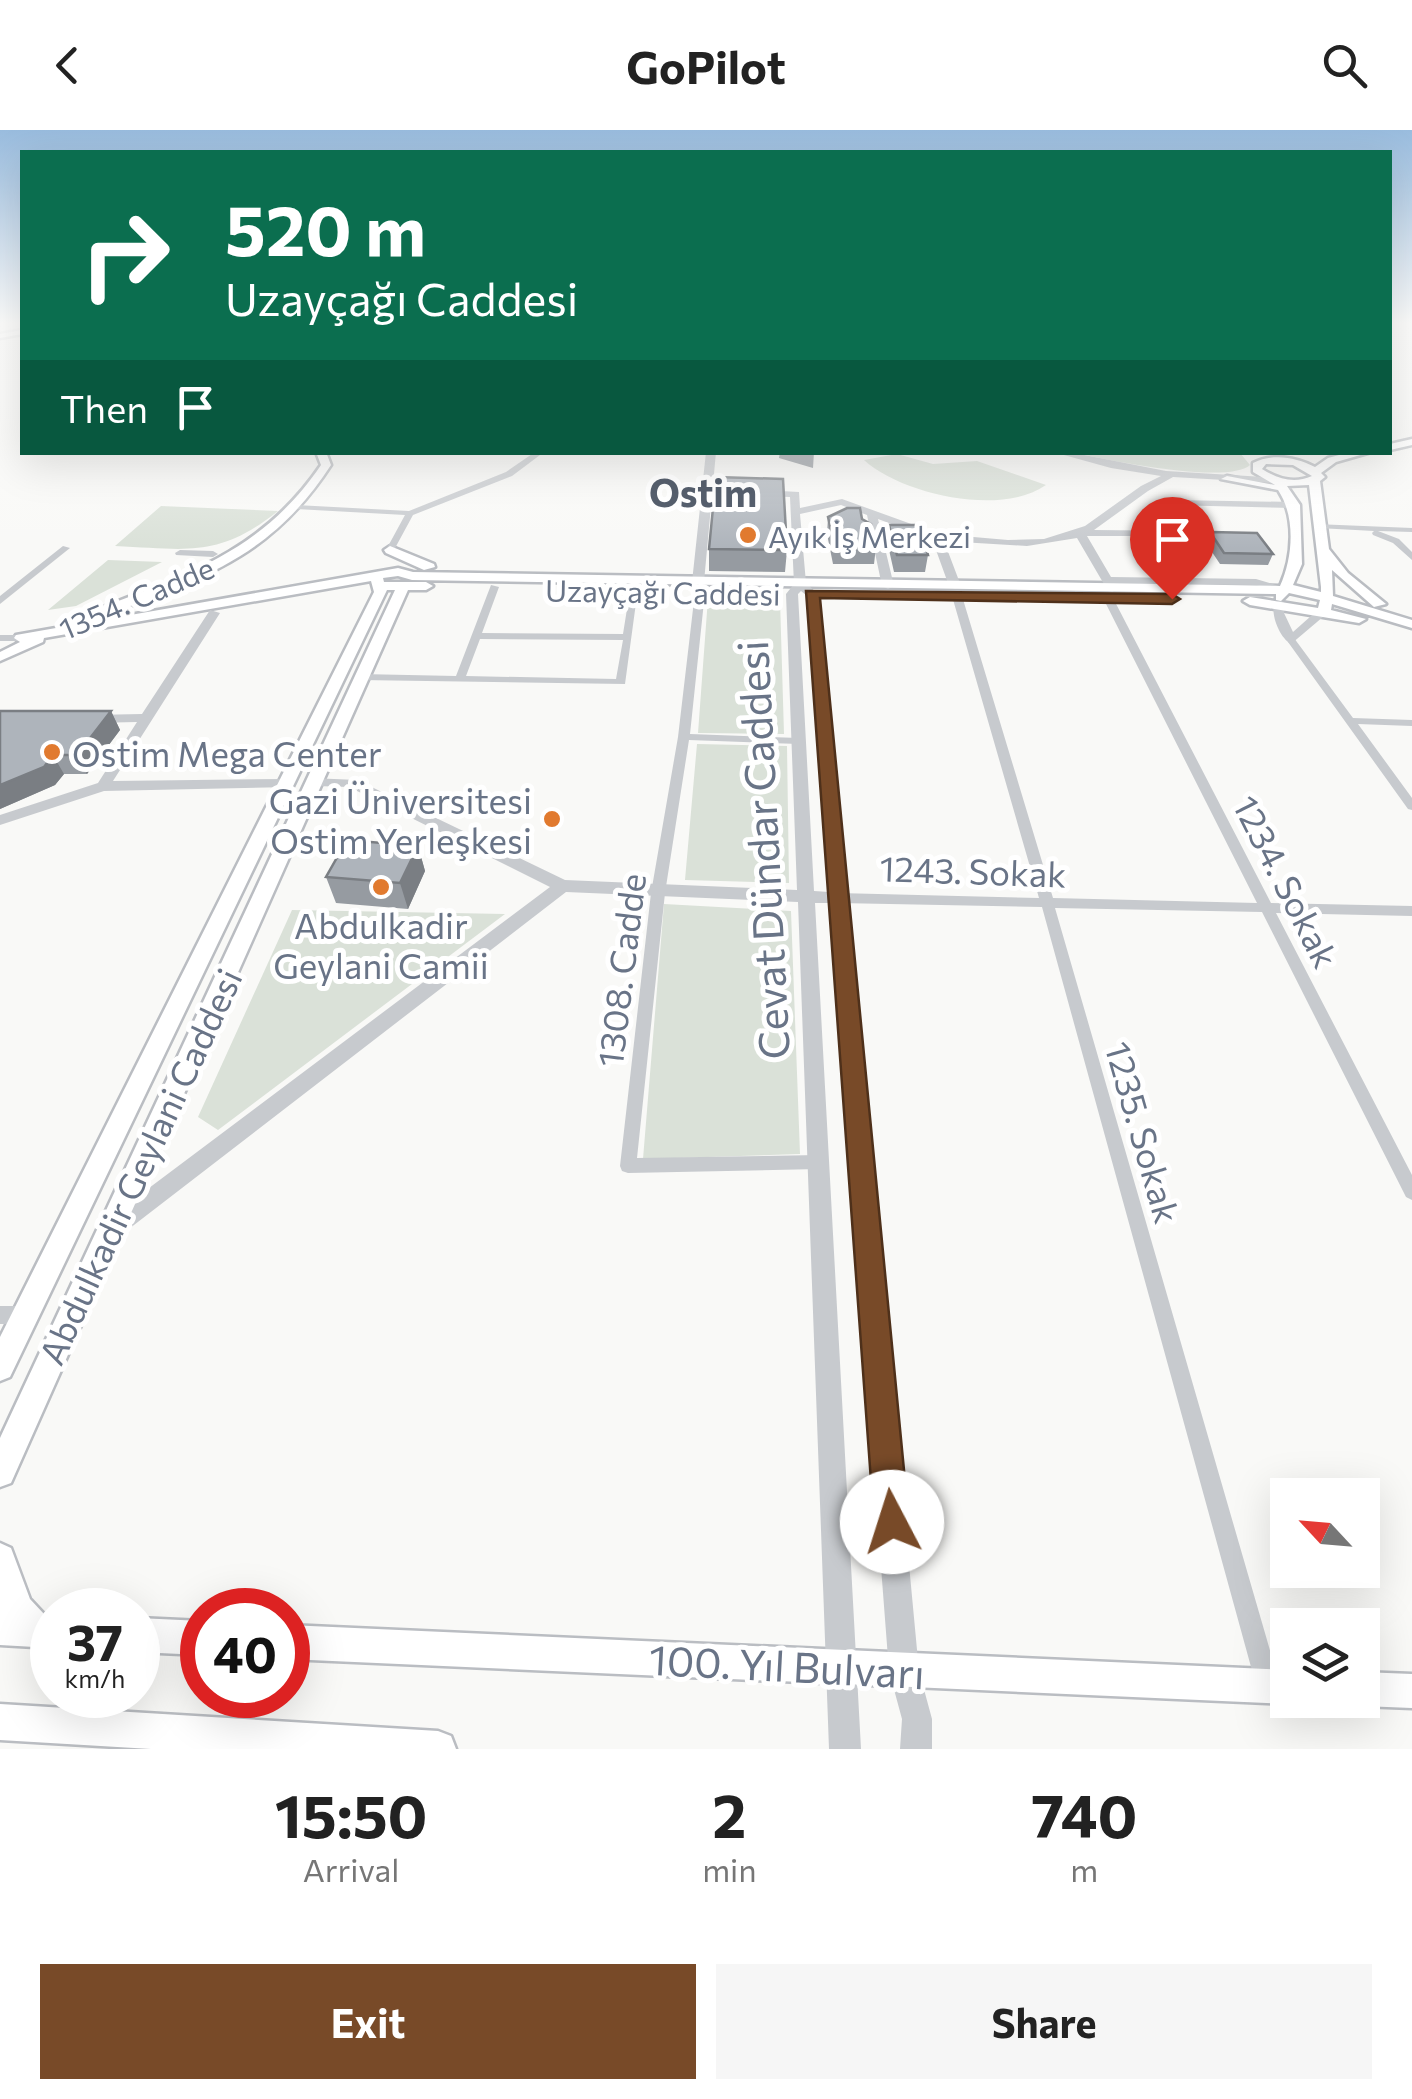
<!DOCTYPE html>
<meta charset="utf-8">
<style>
body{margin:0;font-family:Commissioner,sans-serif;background:#f6f6f6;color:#222;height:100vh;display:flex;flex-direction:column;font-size:38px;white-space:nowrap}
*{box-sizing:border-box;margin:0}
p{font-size:32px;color:#767676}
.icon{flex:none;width:55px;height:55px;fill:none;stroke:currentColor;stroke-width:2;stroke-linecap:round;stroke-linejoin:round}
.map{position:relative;height:1619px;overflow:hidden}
.sheet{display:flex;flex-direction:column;background:#fff;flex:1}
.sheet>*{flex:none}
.hud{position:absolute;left:20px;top:20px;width:1372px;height:305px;border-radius:0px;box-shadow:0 10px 40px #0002;background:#0b6e4f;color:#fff;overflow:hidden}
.needle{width:65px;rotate:296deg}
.tools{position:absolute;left:1270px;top:1348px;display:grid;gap:20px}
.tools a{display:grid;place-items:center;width:110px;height:110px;border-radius:0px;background:#fff;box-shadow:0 10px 40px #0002;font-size:50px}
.speed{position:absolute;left:30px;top:1458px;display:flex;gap:20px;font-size:50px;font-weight:700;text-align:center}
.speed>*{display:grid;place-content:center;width:130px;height:130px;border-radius:50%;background:#fff;box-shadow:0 10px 40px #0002;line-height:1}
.speed small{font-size:25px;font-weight:400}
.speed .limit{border:15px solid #d22;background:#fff;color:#111}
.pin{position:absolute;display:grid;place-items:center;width:85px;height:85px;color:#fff;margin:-102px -42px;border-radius:50% 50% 50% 0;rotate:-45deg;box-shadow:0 0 10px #0007}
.pin .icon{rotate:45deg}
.me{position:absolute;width:110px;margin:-55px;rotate:355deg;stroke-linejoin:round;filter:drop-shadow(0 0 8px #0008)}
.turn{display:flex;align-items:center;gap:35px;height:210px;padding:0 40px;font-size:45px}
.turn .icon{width:130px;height:130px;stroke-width:2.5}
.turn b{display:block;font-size:70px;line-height:85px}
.then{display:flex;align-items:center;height:95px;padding:0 40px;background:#0003;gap:20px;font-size:38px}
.eta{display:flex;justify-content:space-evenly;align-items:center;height:170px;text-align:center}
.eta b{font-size:60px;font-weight:700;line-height:70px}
.action{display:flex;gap:20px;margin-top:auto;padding:20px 40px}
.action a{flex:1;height:115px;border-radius:0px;background:#784a28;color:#fff;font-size:40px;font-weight:700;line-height:115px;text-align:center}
.action a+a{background:#f6f6f6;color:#222}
header{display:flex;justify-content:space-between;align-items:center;height:130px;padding:0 40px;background:#fff;font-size:45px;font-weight:700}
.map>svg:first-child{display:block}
.green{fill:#dae1d8}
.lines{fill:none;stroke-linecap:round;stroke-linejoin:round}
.secondary-casing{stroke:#babdc2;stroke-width:5}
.minor{fill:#c7cace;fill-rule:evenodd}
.tertiary{fill:#c7cace;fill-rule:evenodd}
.secondary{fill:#fff;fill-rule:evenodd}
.wall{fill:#969ba1}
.shaded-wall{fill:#7a7e83}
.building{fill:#aeb4bb;stroke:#7a7e83;stroke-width:2.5}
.route{fill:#784a28;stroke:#4e301a;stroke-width:2.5}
.poi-dot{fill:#e17a2f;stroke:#fff;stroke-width:4}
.labels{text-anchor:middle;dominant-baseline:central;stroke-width:10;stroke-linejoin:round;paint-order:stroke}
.far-poi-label{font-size:30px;fill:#697487;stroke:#fff;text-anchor:start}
.far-street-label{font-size:30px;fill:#697487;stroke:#fff}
.poi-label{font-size:35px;fill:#697487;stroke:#fff;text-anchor:start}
.street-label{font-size:35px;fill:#697487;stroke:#fff}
.far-district-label{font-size:38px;font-weight:bold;fill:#565f6d;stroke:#fff}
.near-street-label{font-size:42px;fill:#697487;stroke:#fff}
</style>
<header><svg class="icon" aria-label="back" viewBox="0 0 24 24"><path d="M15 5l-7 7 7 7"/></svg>GoPilot<svg class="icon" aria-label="search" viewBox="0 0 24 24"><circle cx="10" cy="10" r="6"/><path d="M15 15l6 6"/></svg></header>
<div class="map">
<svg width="1412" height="1619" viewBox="0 0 1412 1619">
<rect width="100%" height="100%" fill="#f9f9f7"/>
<!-- green -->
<path class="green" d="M 1077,323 L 1240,323 L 1250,335 C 1228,355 1106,330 1077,323 Z
M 897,324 L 933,334 L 977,331 L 1046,355 C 1001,387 901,364 864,330 Z
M 161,376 L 278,381 C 218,429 187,419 115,416 Z
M 108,430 L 162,432 L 76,476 L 48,480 Z
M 708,468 L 780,470 L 784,604 L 698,603 Z
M 697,614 L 787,616 L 789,753 L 685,750 Z
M 664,774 L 791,781 L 800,1024 L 643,1029 Z
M 292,780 L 505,784 L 218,1000 L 198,987 Z"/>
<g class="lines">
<!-- secondary casing -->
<g class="secondary-casing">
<path id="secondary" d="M 22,200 L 22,204 L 0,208 L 0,204 Z
M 1412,309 L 1412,315 L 1390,320 L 1390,314 Z
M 316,322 L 326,322 L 331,335 C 270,429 201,448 102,487 L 92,487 L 92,481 C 186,445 262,422 321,335 Z
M 1350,322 L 1371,322 L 1336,332 L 1321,343 L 1325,347 L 1320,351 L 1329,419 L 1348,443 L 1386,474 L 1374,477 L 1332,440 L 1333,466 L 1412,490 L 1412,498 L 1332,474 L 1331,480 L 1366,489 L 1359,493 L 1250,475 L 1243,471 L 1250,467 L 1318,478 L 1320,470 L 1289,463 L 1281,471 L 1276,470 L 1276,464 L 412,450 L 398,446 L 383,448 L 384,452 L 426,452 L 433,456 L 426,460 L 408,460 L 11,1353 L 0,1357 L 0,1308 L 395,460 L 387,460 L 10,1247 L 0,1251 L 0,1207 L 374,462 L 371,451 L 44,508 L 43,512 L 0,531 L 0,522 L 20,512 L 14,508 L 16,505 L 398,438 L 413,442 L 1280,456 C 1293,427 1296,387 1278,360 L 1221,349 L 1227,346 L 1275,355 L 1253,342 L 1253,333 C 1272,323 1296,327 1315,337 L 1328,328 ZM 1266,334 L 1293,335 L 1312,346 C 1294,354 1278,349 1262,339 ZM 1309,355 L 1321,457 L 1321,462 L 1293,455 L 1302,434 L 1300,375 L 1287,356 Z
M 390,416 L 434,434 L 435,437 L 424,440 L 386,423 L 384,420 Z
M 0,1413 L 11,1418 L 30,1469 L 44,1484 L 52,1484 L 52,1518 L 0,1515 Z
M 138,1488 L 202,1491 L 202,1525 L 138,1522 Z
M 288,1495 L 1288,1540 L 1288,1570 L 1298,1570 L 1288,1574 L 288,1529 Z
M 1362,1542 L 1412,1544 L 1412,1578 L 1362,1576 L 1350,1571 L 1362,1570 Z
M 0,1574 L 438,1601 L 451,1606 L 456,1619 L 151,1619 L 0,1610 Z"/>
</g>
<!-- minor -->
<path class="minor" d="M 535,322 L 544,322 L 512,346 L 413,385 L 394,420 L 390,423 L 386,420 L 405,385 L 296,379 L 292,377 L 296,375 L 409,381 L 506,342 Z
M 1315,394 L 1412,398 L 1412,402 L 1378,401 L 1399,409 L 1412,422 L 1412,430 L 1393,413 L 1373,405 L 1372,403 L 1374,401 L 1318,398 L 1315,398 Z
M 63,416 L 70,418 L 0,474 L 0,466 Z
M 491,455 L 499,457 L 482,503 L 623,504 L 630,460 L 638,458 L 625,554 L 360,550 L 355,547 L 360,544 L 456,546 ZM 480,509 L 623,510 L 616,549 L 466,546 Z
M 700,459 L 705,462 L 690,604 L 799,608 L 805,611 L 799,614 L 689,610 L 665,763 L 637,1028 L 819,1025 L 825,1027 L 827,1032 L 825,1037 L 819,1039 L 628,1043 L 622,1041 L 620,1036 L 651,763 L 678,607 L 695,462 Z
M 957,463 L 962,466 L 1053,768 L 1257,773 L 1103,468 L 1108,465 L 1113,468 L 1271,773 L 1412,776 L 1412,786 L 1276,783 L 1412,1045 L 1412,1070 L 1406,1067 L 1262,782 L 1055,778 L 1280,1555 L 1276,1563 L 1268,1567 L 1260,1563 L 1256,1555 L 1042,777 L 838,773 L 831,768 L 838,763 L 1039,768 L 952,466 Z
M 0,505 L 21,505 L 26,508 L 21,511 L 0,511 Z
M 1288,508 L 1294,508 L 1353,588 L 1412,590 L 1412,596 L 1358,594 L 1412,668 L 1412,680 L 1408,679 L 1288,512 Z
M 0,1176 L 26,1176 L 33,1178 L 35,1185 L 33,1192 L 26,1194 L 0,1194 Z"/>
<!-- tertiary -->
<path class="tertiary" d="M 706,322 L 716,322 L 704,452 L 698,455 L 692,452 Z
M 1053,322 L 1069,322 L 1166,341 L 1280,348 L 1280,352 L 1277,353 L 1173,347 L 1148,361 L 1094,400 L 1194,401 L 1198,402 L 1198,406 L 1087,406 L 1111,447 L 1256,449 L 1289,459 L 1283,462 L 1256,455 L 1115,454 L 1118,459 L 1112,462 L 1108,461 L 1077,408 L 1027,416 L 944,411 L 961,456 L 955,459 L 949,456 L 932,409 L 878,389 L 894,456 L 888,459 L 882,456 L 867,385 L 841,375 L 800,384 L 806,453 L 818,464 L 919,1541 L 932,1589 L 932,1619 L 900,1619 L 902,1589 L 889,1541 L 830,773 L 815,773 L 861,1619 L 829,1619 L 798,772 L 566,762 L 121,1105 L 113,1108 L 105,1105 L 102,1098 L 105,1091 L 550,757 L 349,657 L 316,656 L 311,654 L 311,648 L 357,650 L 565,750 L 797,760 L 786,464 L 794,454 L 790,367 L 760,366 L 755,363 L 760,360 L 799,362 L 800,378 L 842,369 L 939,404 L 1008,410 L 1044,409 L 1085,396 L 1141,356 L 1161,346 L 1111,338 ZM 801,461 L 806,465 L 829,762 L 814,761 L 798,464 Z
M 1173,370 L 1294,372 L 1299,375 L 1294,378 L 1169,375 L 1168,373 Z
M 180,420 L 213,421 L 218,424 L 213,427 L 176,425 L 175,423 Z
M 1280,470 L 1286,474 L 1284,483 L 1293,502 L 1320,478 L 1330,481 L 1291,514 C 1280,508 1271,486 1274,474 Z
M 210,480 L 220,483 L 113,651 L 286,649 L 291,651 L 291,657 L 104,661 L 0,695 L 0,685 L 98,653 L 137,592 L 92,593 L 85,589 L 92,585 L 142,584 Z"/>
<!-- secondary -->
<use href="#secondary" class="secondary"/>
</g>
<!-- wall -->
<path class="wall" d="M 780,322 L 814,322 L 813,338 L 779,328 Z
M 828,387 L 862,389 L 876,417 L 874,434 L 833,434 L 827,404 Z
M 889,395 L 928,425 L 925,442 L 894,442 L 887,411 Z
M 1210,402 L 1273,424 L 1268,435 L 1220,434 L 1206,413 Z
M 709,419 L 787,420 L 785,442 L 709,441 Z
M 0,581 L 111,581 L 120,600 L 87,644 L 64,644 L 55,655 L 0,679 Z
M 418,716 L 425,741 L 408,779 L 336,773 L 326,747 Z"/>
<!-- shaded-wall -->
<path class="shaded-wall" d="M 111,581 L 120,600 L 87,644 L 77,625 Z
M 53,625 L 64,644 L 55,655 L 0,679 L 0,655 Z
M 418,716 L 425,741 L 408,779 L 400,753 Z"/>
<!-- building -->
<path class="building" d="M 716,347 L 783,349 L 787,420 L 709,419 Z
M 847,378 L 860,378 L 862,389 L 871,394 L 876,417 L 835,417 L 828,387 Z
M 889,395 L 920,395 L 928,425 L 897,425 Z
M 1210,402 L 1257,403 L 1273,424 L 1224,423 Z
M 0,581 L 111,581 L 77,625 L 53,625 L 44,637 L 0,655 Z
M 347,710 L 418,716 L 400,753 L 326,747 Z"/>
<!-- sky -->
<linearGradient id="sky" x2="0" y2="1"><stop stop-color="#99bcde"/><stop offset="0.46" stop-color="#fcfcfb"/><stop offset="1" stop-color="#fcfcfb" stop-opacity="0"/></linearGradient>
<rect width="1412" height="419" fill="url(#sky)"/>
<!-- route -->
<path class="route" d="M 806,461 L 1172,464 L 1180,469 L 1172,474 L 820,468 L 909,1392 L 904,1405 L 892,1410 L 879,1405 L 874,1392 Z"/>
<!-- markers -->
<g class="poi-dot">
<circle cx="748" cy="405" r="10"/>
<circle cx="52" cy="622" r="10"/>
<circle cx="552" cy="689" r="10"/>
<circle cx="381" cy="757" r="10"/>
</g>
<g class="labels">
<!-- far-poi labels -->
<g class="far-poi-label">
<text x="768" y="405">Ayık İş Merkezi</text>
</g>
<!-- far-street labels -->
<g class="far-street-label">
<text transform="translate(663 461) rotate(1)">Uzayçağı Caddesi</text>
<text transform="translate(136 467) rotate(-23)">1354. Cadde</text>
</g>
<!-- poi labels -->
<g class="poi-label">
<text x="72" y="622">Ostim Mega Center</text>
<text x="532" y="669" text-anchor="end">Gazi Üniversitesi<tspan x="532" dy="40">Ostim Yerleşkesi</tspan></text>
<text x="381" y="794" text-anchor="middle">Abdulkadir<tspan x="381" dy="40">Geylani Camii</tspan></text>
</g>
<!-- street labels -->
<g class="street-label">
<text transform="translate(973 740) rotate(2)">1243. Sokak</text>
<text transform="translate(1287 751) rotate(63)">1234. Sokak</text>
<text transform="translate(620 840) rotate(-83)">1308. Cadde</text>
<text transform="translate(1144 1002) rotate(74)">1235. Sokak</text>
<text transform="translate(139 1036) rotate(-65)">Abdulkadir Geylani Caddesi</text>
</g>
<!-- far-district labels -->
<g class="far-district-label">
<text x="703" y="361">Ostim</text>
</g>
<!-- near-street labels -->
<g class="near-street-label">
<text transform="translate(762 720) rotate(-93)">Cevat Dündar Caddesi</text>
<text transform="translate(787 1535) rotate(3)">100. Yıl Bulvarı</text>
</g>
</g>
</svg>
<div class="tools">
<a><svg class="needle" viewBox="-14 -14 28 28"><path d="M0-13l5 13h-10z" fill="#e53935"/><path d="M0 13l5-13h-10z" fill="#767676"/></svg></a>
<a><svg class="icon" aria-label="layers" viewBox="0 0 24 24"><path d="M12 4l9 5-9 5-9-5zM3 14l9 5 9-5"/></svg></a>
</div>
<div class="speed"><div>37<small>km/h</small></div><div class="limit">40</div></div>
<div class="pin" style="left:1172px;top:469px;background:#d93025"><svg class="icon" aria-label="arrive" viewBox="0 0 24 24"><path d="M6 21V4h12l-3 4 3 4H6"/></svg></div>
<svg class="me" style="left:892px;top:1392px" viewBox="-20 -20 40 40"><circle r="19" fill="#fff"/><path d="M0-13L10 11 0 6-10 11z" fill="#784a28"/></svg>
<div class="hud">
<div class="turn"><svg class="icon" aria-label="right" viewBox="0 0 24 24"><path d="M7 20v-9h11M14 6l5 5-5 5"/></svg><div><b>520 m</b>Uzayçağı Caddesi</div></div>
<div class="then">Then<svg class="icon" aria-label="arrive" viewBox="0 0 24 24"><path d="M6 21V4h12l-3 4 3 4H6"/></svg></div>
</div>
</div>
<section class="sheet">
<div class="eta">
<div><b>15:50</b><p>Arrival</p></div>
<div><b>2</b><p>min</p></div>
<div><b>740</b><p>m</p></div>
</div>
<div class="action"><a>Exit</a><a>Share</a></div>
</section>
